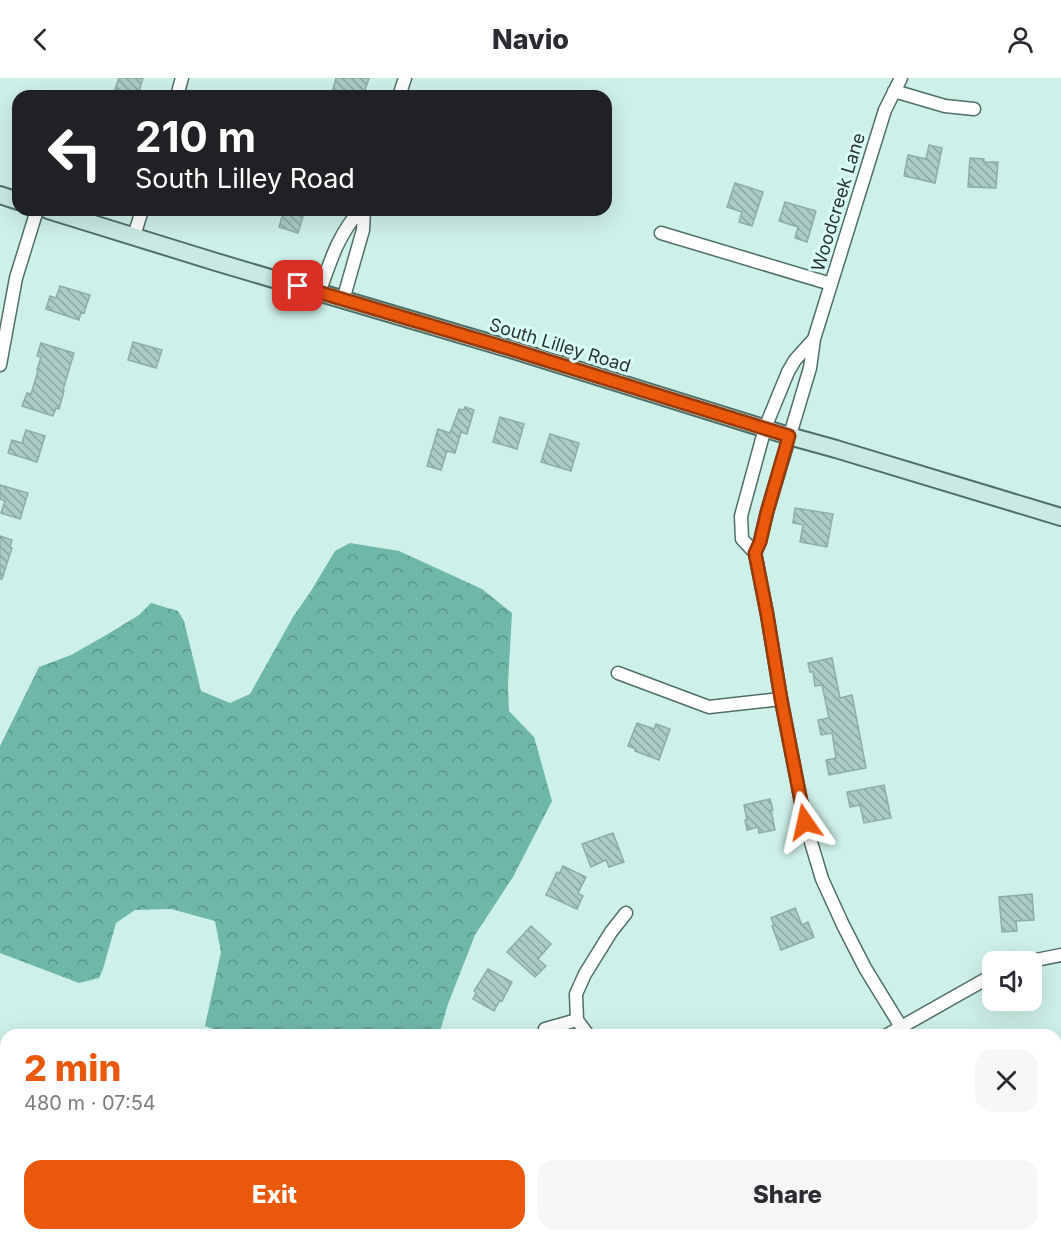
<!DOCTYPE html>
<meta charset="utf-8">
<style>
body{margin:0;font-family:Inter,sans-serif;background:#f7f7f7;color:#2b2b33;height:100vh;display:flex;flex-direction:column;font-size:22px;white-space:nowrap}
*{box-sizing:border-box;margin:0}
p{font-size:20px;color:#7c7c81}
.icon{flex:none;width:33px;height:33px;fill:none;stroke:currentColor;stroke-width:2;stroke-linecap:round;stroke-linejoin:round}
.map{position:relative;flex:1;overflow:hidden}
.panel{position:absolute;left:0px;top:951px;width:1062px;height:212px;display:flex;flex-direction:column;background:#fff;border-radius:18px 18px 0 0;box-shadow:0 6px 24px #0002}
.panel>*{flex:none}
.banner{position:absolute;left:12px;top:12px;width:600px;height:126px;border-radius:18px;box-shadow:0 6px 24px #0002;background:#202124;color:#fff;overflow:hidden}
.fabs{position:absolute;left:982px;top:873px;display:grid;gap:12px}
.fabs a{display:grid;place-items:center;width:60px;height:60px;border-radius:12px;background:#fff;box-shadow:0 6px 24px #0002;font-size:30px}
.pin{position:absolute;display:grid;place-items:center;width:51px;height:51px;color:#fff;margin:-26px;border-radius:12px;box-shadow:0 3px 9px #0006}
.me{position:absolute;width:66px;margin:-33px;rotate:349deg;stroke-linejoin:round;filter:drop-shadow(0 0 4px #0008)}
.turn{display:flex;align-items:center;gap:21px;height:126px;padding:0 24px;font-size:27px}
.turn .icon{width:78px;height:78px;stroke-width:2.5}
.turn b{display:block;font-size:42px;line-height:51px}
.round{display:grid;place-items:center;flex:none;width:63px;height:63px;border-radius:18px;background:#f7f7f7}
.headline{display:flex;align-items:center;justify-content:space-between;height:102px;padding:0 24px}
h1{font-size:36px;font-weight:800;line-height:45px;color:#ea580c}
.cta{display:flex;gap:12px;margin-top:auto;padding:12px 24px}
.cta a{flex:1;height:69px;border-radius:18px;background:#ea580c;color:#fff;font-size:24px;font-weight:800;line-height:69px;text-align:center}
.cta a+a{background:#f7f7f7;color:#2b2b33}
header{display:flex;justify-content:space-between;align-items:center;height:78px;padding:0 24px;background:#fff;font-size:27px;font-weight:800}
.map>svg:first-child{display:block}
.forest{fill:url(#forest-crowns)}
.building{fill:url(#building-back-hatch);stroke:#8caea6;stroke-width:1.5}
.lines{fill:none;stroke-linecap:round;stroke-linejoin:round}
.street-casing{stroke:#4f6f68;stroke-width:15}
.secondary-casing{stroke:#4f6f68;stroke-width:20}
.street{stroke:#fff;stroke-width:12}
.secondary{stroke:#c9e9e4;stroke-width:16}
.route-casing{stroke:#983908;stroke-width:15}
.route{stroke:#ea580c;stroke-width:10}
.labels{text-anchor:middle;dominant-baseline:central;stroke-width:6;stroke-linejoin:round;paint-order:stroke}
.street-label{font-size:18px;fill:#283532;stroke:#dafdf5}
</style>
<header><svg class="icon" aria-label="back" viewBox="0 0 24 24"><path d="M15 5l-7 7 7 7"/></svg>Navio<svg class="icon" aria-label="person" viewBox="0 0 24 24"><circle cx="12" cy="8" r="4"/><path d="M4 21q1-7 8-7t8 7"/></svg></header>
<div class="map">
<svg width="1061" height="1162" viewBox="0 0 1061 1162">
<defs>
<pattern id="forest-crowns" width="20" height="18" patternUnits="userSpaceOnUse" patternTransform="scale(1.5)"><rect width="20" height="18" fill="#6fb8a9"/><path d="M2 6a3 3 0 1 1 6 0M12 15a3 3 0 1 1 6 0" fill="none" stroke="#5b968a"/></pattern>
<pattern id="building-back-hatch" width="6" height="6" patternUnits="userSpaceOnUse" patternTransform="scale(1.5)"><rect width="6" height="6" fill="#aaccc5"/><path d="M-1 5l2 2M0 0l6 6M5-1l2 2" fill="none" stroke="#8aa6a1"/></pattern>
</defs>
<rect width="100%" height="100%" fill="#cdf0e8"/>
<!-- forest -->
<path class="forest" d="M 350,465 L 399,473 L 482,511 L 512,535 L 508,606 L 509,633 L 534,659 L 552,723 L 513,799 L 475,857 L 448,926 L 439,957 L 229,957 L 205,948 L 221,874 L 215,843 L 171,831 L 135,832 L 116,845 L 103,891 L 99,900 L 79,905 L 0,875 L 0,668 L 39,589 L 71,577 L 108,556 L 139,537 L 151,525 L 178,533 L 184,543 L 201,613 L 230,625 L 250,616 L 293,539 L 311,513 L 335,473 Z"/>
<!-- building -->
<path class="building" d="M 119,0 L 143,0 L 138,17 L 115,11 Z
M 336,0 L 369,0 L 363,18 L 331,18 Z
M 929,67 L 942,70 L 935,105 L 904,98 L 908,77 L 926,81 Z
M 970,80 L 984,81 L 984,84 L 998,84 L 996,110 L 968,109 Z
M 735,105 L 763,114 L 752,148 L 739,144 L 742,134 L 727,129 Z
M 785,124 L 816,133 L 807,164 L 795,160 L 798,149 L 779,143 Z
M 284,132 L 305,132 L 298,155 L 279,149 Z
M 60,208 L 90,217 L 84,235 L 81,234 L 79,242 L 46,231 L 50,218 L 56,220 Z
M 133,264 L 162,272 L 156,290 L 128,282 Z
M 41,265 L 74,275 L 63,312 L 64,313 L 59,331 L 56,330 L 53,338 L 22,328 L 27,315 L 31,316 L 38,293 L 37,292 L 41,279 L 37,278 Z
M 465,329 L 474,332 L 467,356 L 461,354 L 455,375 L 447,373 L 441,392 L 427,388 L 438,351 L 450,355 L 459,331 L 464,332 Z
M 500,339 L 524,346 L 517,371 L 493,364 Z
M 26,352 L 45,358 L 37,384 L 8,375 L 12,362 L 22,365 Z
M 550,356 L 579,365 L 571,393 L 541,384 Z
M 0,407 L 28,415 L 20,441 L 1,435 L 5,423 L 0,421 Z
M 795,430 L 833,436 L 827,469 L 800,464 L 803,447 L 793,445 Z
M 0,458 L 12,462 L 10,469 L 12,470 L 2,501 L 0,501 Z
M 832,580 L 840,620 L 852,617 L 866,690 L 829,697 L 826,682 L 836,680 L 832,655 L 821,657 L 818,642 L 829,640 L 822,607 L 815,608 L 813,594 L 810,594 L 808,585 Z
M 637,645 L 654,651 L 656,646 L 670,651 L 659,682 L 635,673 L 636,671 L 628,668 Z
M 884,707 L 891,740 L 864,745 L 860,727 L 850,729 L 847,714 Z
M 770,721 L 773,732 L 771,732 L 775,752 L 759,755 L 758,749 L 747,752 L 745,742 L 747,742 L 744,727 Z
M 613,755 L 624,784 L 609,789 L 606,782 L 591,789 L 582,766 Z
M 563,788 L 586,799 L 578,815 L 583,818 L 577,831 L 546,817 L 557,794 L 559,796 Z
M 1032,816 L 1034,842 L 1016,843 L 1017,853 L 1002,854 L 999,819 Z
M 795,830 L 802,847 L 808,844 L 814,859 L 781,872 L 772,848 L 774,847 L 771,840 Z
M 531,848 L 551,866 L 538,881 L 546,888 L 535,899 L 507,874 Z
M 488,891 L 512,904 L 502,923 L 500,922 L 494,933 L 473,921 L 476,915 L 474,913 Z"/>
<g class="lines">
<!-- street casing -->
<g class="street-casing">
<path id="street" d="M 894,13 L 945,28 L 974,31
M 177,18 L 182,0
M 399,18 L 405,0
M 661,155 L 831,206
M 134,158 L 142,132
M 319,215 C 331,182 337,159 360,132
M 343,222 L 363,152 L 364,132
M 814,261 L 795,282 L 788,294 L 765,350 L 741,438 L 742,461 L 755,475 L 767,536 L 781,621 L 805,744 L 822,801 L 843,847 L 865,890 L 906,957
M 0,287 L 16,200 L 37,132
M 755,475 L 760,463 L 767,434 L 810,290 L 814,261 L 885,32 L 901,0
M 618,595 L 709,629 L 781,621
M 1026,884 L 1061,877
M 545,951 L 577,942
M 588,957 L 577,942 L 576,916 L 585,896 L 611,854 L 626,835
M 887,957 L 993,897
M 1056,1113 L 1061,1114"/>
</g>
<!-- secondary casing -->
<g class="secondary-casing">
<path id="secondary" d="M 0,117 L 18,123
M 48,132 L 216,184 L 510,271 L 789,358 L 836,371 L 1061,439"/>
</g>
<!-- street -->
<use href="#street" class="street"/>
<!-- secondary -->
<use href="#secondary" class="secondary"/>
</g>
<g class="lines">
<!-- route casing -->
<g class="route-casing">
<path id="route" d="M 298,208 L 510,271 L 789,358 L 767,434 L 760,464 L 755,475 L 767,536 L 781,621 L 805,744"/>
</g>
<!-- route -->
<use href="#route" class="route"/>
</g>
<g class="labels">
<!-- street labels -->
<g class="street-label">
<text transform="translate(838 124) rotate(-73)">Woodcreek Lane</text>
<text transform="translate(560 267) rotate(17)">South Lilley Road</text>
</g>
</g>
</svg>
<div class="fabs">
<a><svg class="icon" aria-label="sound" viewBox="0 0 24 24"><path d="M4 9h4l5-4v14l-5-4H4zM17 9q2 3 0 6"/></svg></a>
</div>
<div class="pin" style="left:298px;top:208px;background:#d93025"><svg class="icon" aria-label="arrive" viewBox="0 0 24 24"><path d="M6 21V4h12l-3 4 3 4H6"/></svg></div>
<svg class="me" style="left:805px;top:744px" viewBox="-20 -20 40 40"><path d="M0-17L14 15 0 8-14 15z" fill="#ea580c" stroke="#fff" stroke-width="4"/></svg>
<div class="banner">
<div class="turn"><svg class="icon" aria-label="left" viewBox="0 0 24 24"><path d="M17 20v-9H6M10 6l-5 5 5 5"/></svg><div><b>210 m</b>South Lilley Road</div></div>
</div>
<section class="panel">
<div class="headline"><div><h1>2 min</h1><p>480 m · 07:54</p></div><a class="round"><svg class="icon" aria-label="close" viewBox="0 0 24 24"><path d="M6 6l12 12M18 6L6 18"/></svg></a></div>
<div class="cta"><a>Exit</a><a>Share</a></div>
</section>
</div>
